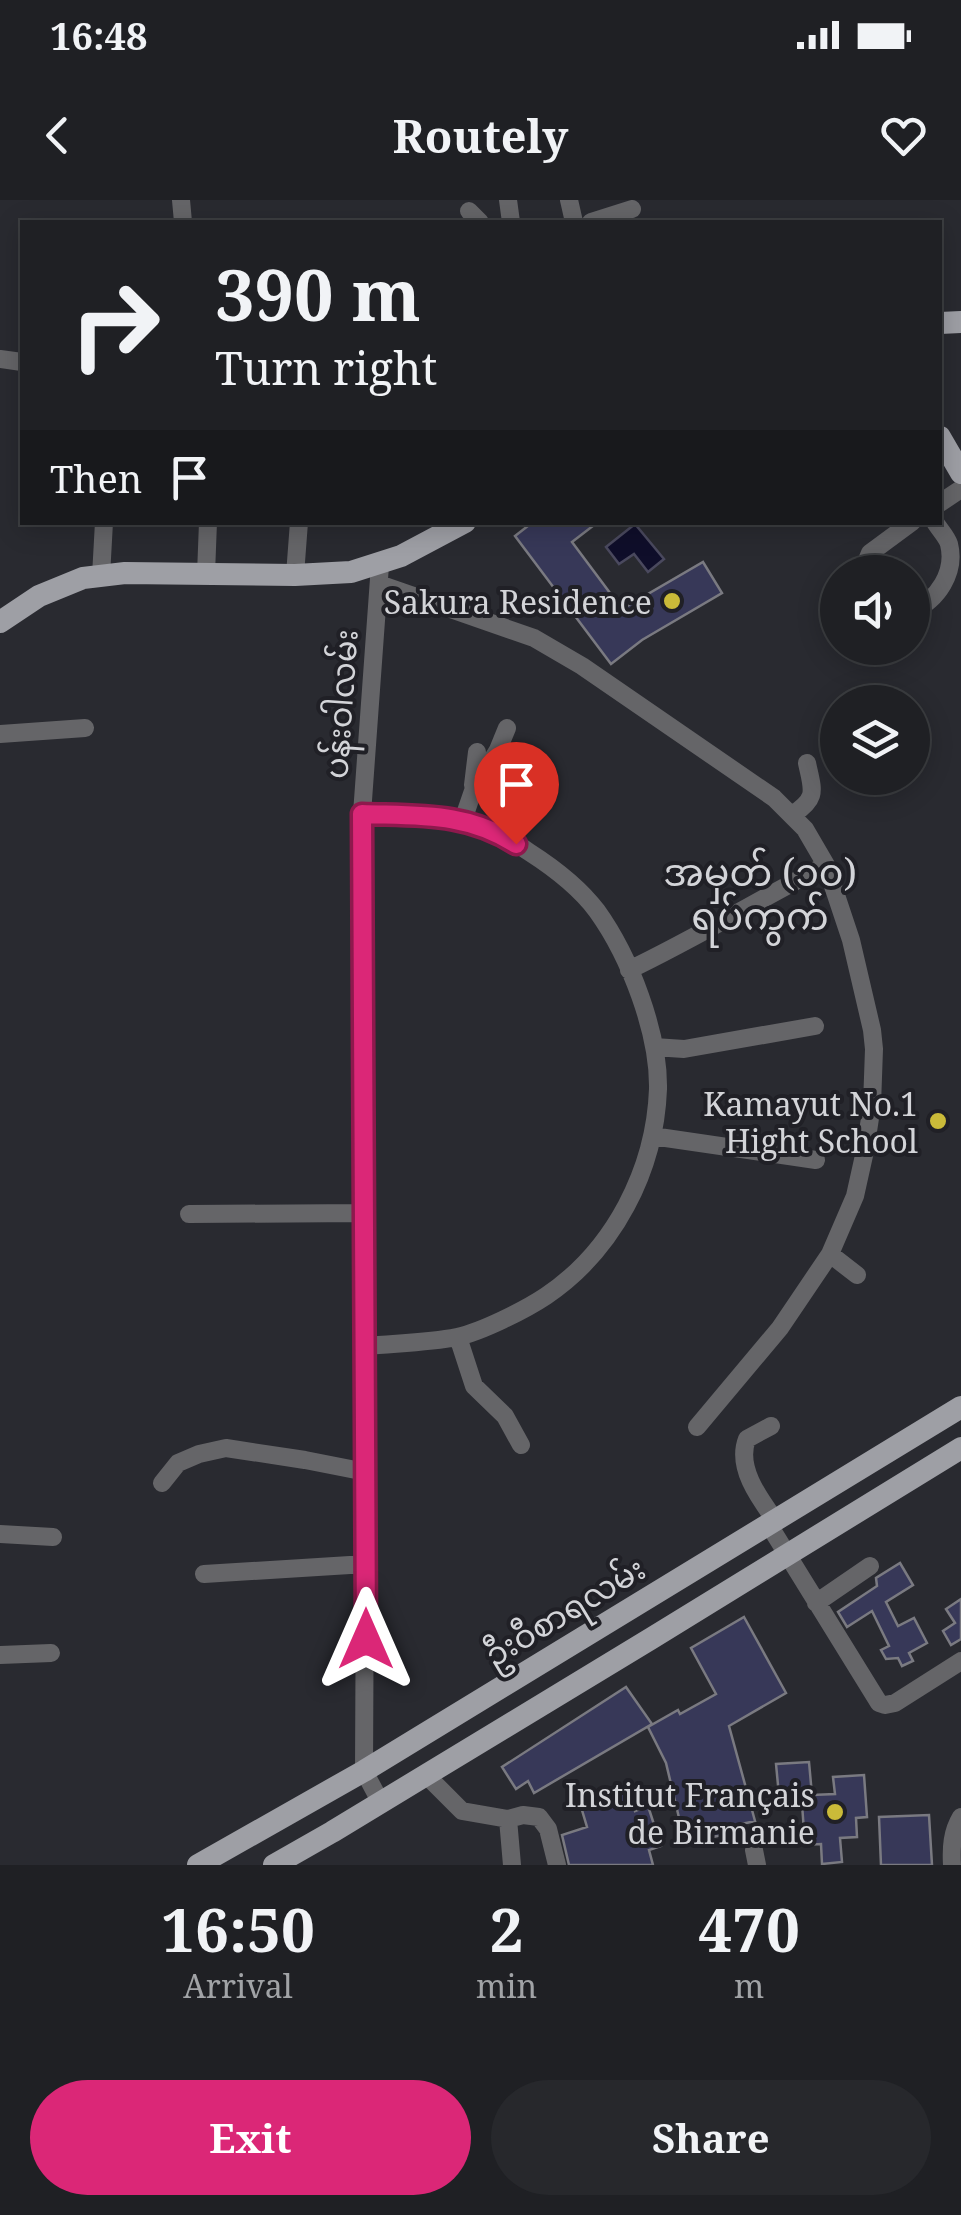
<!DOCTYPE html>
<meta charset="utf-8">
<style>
body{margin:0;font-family:"Noto Serif","Noto Sans Myanmar",serif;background:#27282c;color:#f1f3f6;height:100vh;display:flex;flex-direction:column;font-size:38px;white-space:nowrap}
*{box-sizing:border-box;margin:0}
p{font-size:32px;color:#a1a3a6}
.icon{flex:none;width:55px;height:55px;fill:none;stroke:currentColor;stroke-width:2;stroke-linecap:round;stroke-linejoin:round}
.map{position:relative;height:1665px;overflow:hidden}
.details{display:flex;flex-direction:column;background:#1f2024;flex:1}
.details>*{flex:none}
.top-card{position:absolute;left:20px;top:20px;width:922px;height:305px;border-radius:0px;box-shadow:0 5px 25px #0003,0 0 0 2px #3c3e41;background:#1f2024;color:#f1f3f6;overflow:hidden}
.fabs{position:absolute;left:820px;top:355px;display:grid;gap:20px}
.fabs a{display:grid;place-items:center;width:110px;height:110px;border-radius:50%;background:#1f2024;box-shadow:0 5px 25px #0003,0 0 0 2px #3c3e41;font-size:50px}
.pin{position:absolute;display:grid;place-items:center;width:85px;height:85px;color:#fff;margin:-102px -42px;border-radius:50% 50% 50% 0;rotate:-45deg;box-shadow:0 0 10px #0007}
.pin .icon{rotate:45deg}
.me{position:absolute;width:110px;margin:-55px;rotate:0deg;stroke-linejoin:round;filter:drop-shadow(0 0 8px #0008)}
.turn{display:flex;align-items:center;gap:35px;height:210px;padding:0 30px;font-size:45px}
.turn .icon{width:130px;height:130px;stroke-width:2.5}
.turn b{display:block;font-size:70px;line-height:85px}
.then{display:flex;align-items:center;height:95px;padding:0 30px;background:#0003;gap:20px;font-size:38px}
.eta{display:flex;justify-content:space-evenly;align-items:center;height:170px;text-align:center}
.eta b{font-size:60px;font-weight:700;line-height:70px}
.action{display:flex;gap:20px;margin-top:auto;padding:20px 30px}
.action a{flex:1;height:115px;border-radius:60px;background:#db2777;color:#fff;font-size:40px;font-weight:700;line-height:115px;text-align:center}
.action a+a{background:#27282c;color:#f1f3f6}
.status{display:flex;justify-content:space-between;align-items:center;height:70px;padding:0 50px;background:#1f2024;direction:ltr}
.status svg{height:28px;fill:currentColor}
header{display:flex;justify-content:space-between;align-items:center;height:130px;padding:0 30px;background:#1f2024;font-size:45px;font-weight:700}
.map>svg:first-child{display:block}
.water{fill:#0f0e2a;stroke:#4a495e;stroke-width:2.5}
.building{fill:#373858;stroke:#7a7a81;stroke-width:2.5}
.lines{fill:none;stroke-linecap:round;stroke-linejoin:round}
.minor{stroke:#656568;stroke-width:18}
.major{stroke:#9e9fa5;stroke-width:22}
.route-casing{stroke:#8e194d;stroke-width:25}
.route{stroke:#db2777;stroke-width:18}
.poi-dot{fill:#caba39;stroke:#202026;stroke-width:4}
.labels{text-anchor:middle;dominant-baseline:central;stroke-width:8;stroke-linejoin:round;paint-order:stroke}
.poi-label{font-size:32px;fill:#d3d4d8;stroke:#202026;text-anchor:end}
.street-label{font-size:32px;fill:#d3d4d8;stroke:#202026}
.quarter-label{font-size:38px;fill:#d3d4d8;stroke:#202026}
</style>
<div class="status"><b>16:48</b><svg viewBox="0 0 49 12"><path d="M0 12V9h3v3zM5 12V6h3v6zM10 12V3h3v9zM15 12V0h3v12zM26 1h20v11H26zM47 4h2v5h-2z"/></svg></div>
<header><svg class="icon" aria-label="back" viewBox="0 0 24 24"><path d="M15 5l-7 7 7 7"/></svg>Routely<svg class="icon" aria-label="heart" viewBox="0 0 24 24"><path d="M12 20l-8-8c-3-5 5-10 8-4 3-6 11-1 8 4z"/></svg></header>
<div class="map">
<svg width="961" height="1665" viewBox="0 0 961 1665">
<rect width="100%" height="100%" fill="#292a30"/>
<!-- water -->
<path class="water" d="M 635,324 L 664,359 L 648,372 L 634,354 L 619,364 L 606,347 Z"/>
<!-- building -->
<path class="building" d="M 533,322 L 598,322 L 572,342 L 622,409 L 703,362 L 722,393 L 642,440 L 611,464 L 515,336 Z
M 900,1363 L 913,1385 L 886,1402 L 898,1426 L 914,1418 L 927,1443 L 909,1453 L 913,1461 L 902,1466 L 898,1458 L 886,1459 L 881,1450 L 889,1446 L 872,1411 L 847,1427 L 838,1412 L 877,1386 L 876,1378 Z
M 961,1399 L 961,1439 L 951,1445 L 943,1431 L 955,1423 L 946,1409 Z
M 744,1417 L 786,1493 L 729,1526 L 755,1621 L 720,1629 L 722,1635 L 685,1643 L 666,1563 L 648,1527 L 678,1510 L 680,1514 L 716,1494 L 691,1448 Z
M 626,1487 L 652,1524 L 534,1593 L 528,1581 L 516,1589 L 502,1567 Z
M 809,1562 L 812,1595 L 835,1594 L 833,1577 L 864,1575 L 867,1617 L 856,1618 L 857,1637 L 840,1638 L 842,1662 L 822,1664 L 821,1644 L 805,1645 L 802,1604 L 780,1606 L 776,1564 Z
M 627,1585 L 635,1611 L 648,1606 L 661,1646 L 649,1650 L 653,1665 L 569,1665 L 562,1635 L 587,1627 L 579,1600 Z
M 929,1615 L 932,1665 L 881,1665 L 879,1617 Z"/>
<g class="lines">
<!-- minor -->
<path class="minor" d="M 181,0 L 183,22
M 508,0 L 511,22
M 569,0 L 574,22
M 469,11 L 480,22
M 591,22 L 632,9
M 0,159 L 22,162
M 940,303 L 961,289
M 380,365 L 362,614 L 366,1146 L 364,1571 L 381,1603
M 864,372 L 863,370 L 870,353 L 912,322
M 206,374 L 208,322
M 295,375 L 299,322
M 101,376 L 104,322
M 379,384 L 534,438 L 582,466 L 774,598 L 805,629 L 826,665 L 851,740 L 872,830 L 874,849 L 872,905 L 865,951 L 855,996 L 830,1054 L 780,1128 L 697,1227
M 912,411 C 938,400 956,372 949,344 C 947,337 939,329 935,322
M 0,534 L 85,528
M 473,585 L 477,552
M 362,614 C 407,615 455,611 497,631 C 508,636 518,645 529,652 C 554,668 579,687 597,711 C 630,757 659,833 658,889 C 655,970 614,1050 546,1096 C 525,1110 481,1132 457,1137 C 427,1143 396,1143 366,1146
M 792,615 C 818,598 813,591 807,563
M 463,620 L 473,591 L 498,550 L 507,528
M 629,770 C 696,738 760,699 826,665
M 654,847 L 684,849 L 815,826
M 652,936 L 816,960
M 189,1014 L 364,1013
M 830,1054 L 857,1075
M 458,1137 L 474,1186 L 505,1216 L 521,1245
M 771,1226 L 747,1239 C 736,1267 759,1298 775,1320
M 162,1283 L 178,1263 L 199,1254 L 226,1248 L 305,1260 L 366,1272
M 769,1325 L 879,1503 L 885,1505 L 895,1503 L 961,1461
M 0,1334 L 53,1337
M 204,1374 L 366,1364
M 816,1403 L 870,1366
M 0,1455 L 51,1453
M 426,1575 L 462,1611 L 508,1619
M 754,1650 L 757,1665
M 512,1665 L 508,1619 L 523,1615 L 539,1617 L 548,1629 L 557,1665
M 952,1665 C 951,1647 952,1632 961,1617"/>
<!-- major -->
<path class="major" d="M 940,123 L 961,122
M 940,237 L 961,273
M 0,422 L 39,396 L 83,378 L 125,373 L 295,375 L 351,372 L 401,356 L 465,322
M 198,1665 L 364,1571 L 961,1207
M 274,1665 L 332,1632 L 652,1438 L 961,1248"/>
</g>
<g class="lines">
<!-- route casing -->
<g class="route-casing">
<path id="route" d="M 366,1439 L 362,614 C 418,616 467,612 516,644"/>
</g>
<!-- route -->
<use href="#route" class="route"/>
</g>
<!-- markers -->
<g class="poi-dot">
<circle cx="672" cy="401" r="10"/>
<circle cx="938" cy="921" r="10"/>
<circle cx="835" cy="1612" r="10"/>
</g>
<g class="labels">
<!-- poi labels -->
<g class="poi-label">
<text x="652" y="401">Sakura Residence</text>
<text x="918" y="903">Kamayut No.1<tspan x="918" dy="37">Hight School</tspan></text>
<text x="815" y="1594">Institut Français<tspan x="815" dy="37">de Birmanie</tspan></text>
</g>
<!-- street labels -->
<g class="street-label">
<text transform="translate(340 504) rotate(-86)">ပန်းဝါလမ်း</text>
<text transform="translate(564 1411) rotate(-31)">ဦးဝီစာရလမ်း</text>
</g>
<!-- quarter labels -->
<g class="quarter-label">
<text x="760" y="671">အမှတ် (၁၀)<tspan x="760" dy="44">ရပ်ကွက်</tspan></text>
</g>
</g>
</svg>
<div class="fabs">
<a><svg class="icon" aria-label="sound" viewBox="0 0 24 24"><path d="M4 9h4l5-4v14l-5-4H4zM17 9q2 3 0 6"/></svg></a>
<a><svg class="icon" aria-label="layers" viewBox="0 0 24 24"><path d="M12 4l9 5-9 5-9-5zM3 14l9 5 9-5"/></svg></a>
</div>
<div class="pin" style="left:516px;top:644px;background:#d93025"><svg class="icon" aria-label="arrive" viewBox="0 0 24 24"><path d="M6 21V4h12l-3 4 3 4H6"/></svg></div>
<svg class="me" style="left:366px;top:1439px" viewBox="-20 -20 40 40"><path d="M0-17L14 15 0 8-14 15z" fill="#db2777" stroke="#fff" stroke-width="4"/></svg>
<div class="top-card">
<div class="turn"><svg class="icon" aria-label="right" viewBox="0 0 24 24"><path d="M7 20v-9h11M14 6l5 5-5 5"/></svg><div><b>390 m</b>Turn right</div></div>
<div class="then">Then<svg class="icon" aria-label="arrive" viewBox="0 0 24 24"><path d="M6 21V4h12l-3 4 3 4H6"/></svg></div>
</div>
</div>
<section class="details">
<div class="eta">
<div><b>16:50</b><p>Arrival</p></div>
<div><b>2</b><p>min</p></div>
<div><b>470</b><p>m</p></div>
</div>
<div class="action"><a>Exit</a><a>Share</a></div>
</section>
